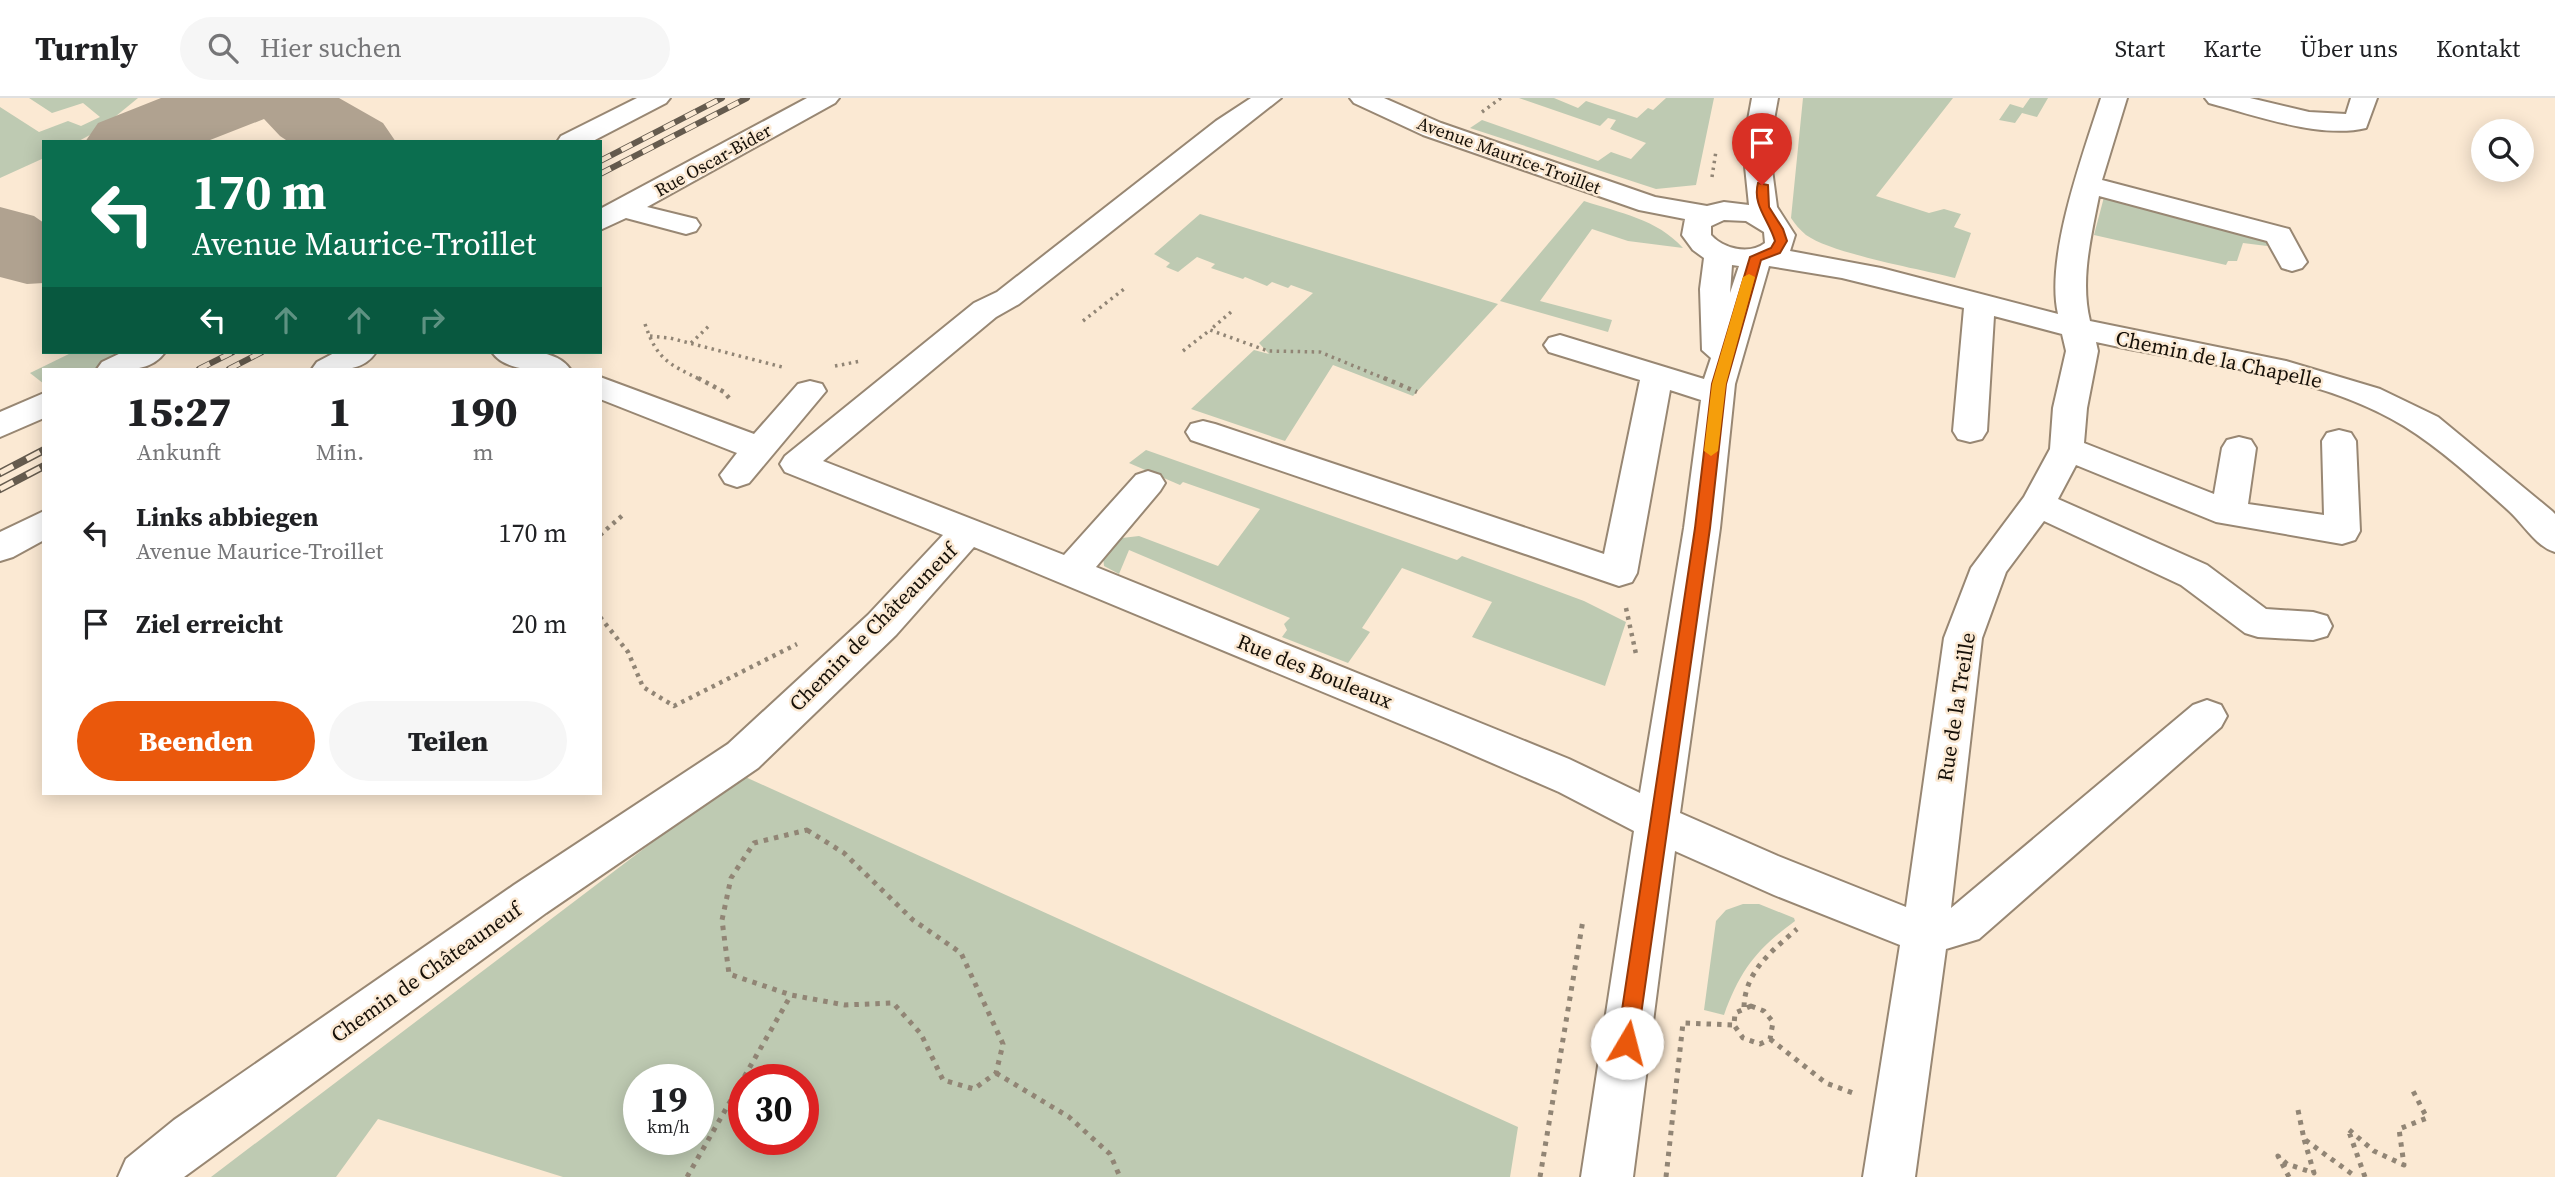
<!DOCTYPE html>
<html lang="de">
<meta charset="utf-8">
<style>
body{margin:0;font-family:"Source Serif 4",serif;background:#f6f6f6;color:#202124;height:100vh;display:flex;flex-direction:column;font-size:26px;white-space:nowrap}
*{box-sizing:border-box;margin:0}
p{font-size:23px;color:#757577}
.icon{flex:none;width:38px;height:38px;fill:none;stroke:currentColor;stroke-width:2;stroke-linecap:round;stroke-linejoin:round}
.map{position:relative;flex:1;overflow:hidden}
.details{position:absolute;left:42px;top:270px;width:560px;height:427px;display:flex;flex-direction:column;background:#fff;border-radius:0px;box-shadow:0 4px 18px #0003}
.details>*{flex:none}
.banner{position:absolute;left:42px;top:42px;width:560px;height:214px;border-radius:0px;box-shadow:0 4px 18px #0003;background:#0b6e4f;color:#fff;overflow:hidden}
.controls{position:absolute;left:2471px;top:21px;display:grid;gap:14px}
.controls a{display:grid;place-items:center;width:63px;height:63px;border-radius:50%;background:#fff;box-shadow:0 4px 18px #0003;font-size:35px}
.speed{position:absolute;left:623px;top:966px;display:flex;gap:14px;font-size:35px;font-weight:700;text-align:center}
.speed>*{display:grid;place-content:center;width:91px;height:91px;border-radius:50%;background:#fff;box-shadow:0 4px 18px #0003;line-height:1}
.speed small{font-size:18px;font-weight:400}
.speed .limit{border:10px solid #d22;background:#fff;color:#111}
.pin{position:absolute;display:grid;place-items:center;width:60px;height:60px;color:#fff;margin:-72px -30px;border-radius:50% 50% 50% 0;rotate:-45deg;box-shadow:0 0 7px #0007}
.pin .icon{rotate:45deg}
.me{position:absolute;width:77px;margin:-38px;rotate:8deg;stroke-linejoin:round;filter:drop-shadow(0 0 5px #0008)}
.turn{display:flex;align-items:center;gap:24px;height:147px;padding:0 35px;font-size:32px}
.turn .icon{width:91px;height:91px;stroke-width:2.5}
.turn b{display:block;font-size:49px;line-height:60px}
.lanes{display:flex;align-items:center;height:66px;padding:0 35px;background:#0003;justify-content:center;gap:35px;direction:ltr}
.lanes .off{opacity:.35}
.eta{display:flex;justify-content:space-evenly;align-items:center;height:119px;text-align:center}
.eta b{font-size:42px;font-weight:800;line-height:49px}
.action{display:flex;gap:14px;margin-top:auto;padding:14px 35px}
.action a{flex:1;height:80px;border-radius:42px;background:#ea580c;color:#fff;font-size:28px;font-weight:800;line-height:80px;text-align:center}
.action a+a{background:#f6f6f6;color:#202124}
ul{padding:0;list-style:none}
li{display:flex;align-items:center;gap:21px;height:91px;padding:0 35px}
li div{flex:1}
li b{display:block;font-size:26px}
li em{font-style:normal}
header{display:flex;align-items:center;gap:42px;box-sizing:border-box;height:98px;padding:0 35px;background:#fff;border-bottom:2px solid #e0e0e0}
header strong{font-size:33px}
nav{display:flex;gap:38px;margin-inline-start:auto;font-size:24px}
.search{width:490px;height:63px;background:#f6f6f6;display:flex;align-items:center;gap:18px;box-sizing:border-box;padding:0 24px;border-radius:38px;color:#757577;font-size:26px}
.map>svg:first-child{display:block}
.green{fill:#becab2;fill-rule:evenodd}
.lines{fill:none;stroke-linecap:round;stroke-linejoin:round}
.taxiway{fill:#b0a290;fill-rule:evenodd}
.minor-casing{stroke:#988773;stroke-width:4}
.path-far2{stroke:#918575;stroke-width:3.5;stroke-dasharray:2.5 4.5;stroke-linecap:butt}
.path-far1{stroke:#918575;stroke-width:4.5;stroke-dasharray:3.5 5;stroke-linecap:butt}
.path{stroke:#918575;stroke-width:5;stroke-dasharray:4.5 6;stroke-linecap:butt}
.minor{fill:#fff;fill-rule:evenodd}
.rail-far1-casing{stroke:#655b4e;stroke-width:6}
.rail-casing{stroke:#655b4e;stroke-width:8}
.rail-far1{stroke:#fbe9d3;stroke-width:4.5;stroke-dasharray:12;stroke-linecap:butt}
.rail{stroke:#fbe9d3;stroke-width:5;stroke-dasharray:15;stroke-linecap:butt}
.route{fill:#ea580c;stroke:#983908;stroke-width:2}
.slow{fill:#f59e0b}
.labels{text-anchor:middle;dominant-baseline:central;stroke-width:5;stroke-linejoin:round;paint-order:stroke}
.far-street-label{font-size:18px;fill:#161008;stroke:#fbe9d3}
.street-label{font-size:21px;fill:#161008;stroke:#fbe9d3}
</style>
<header>
<strong>Turnly</strong>
<div class="search"><svg class="icon" aria-label="search" viewBox="0 0 24 24"><circle cx="10" cy="10" r="6"/><path d="M15 15l6 6"/></svg>Hier suchen</div>
<nav><a>Start</a><a>Karte</a><a>Über uns</a><a>Kontakt</a></nav>
</header>
<div class="map">
<svg width="2555" height="1079" viewBox="0 0 2555 1079">
<rect width="100%" height="100%" fill="#fbe9d3"/>
<!-- green -->
<path class="green" d="M 29,0 L 138,0 L 99,32 L 77,44 L 44,44 L 44,60 L 0,80 L 0,9 L 39,34 L 68,23 L 81,28 L 100,19 L 83,5 L 52,15 Z
M 1519,0 L 1554,0 L 1578,10 L 1586,3 L 1637,20 L 1648,10 L 1653,12 L 1666,0 L 1714,0 L 1696,87 L 1656,91 L 1470,30 L 1482,22 L 1598,63 L 1611,54 L 1631,61 L 1646,45 L 1610,31 L 1616,22 L 1608,20 L 1600,28 Z
M 1803,0 L 1953,0 L 1876,98 L 1929,115 L 1944,111 L 1961,116 L 1954,129 L 1971,135 L 1955,180 C 1920,171 1833,156 1806,137 C 1800,132 1795,126 1791,120 Z
M 2030,0 L 2048,0 L 2037,19 L 2022,15 L 2015,25 L 1999,22 L 2010,6 L 2023,10 Z
M 2104,99 L 2138,104 L 2270,142 L 2267,148 L 2243,145 L 2237,163 L 2228,163 L 2226,167 L 2094,137 Z
M 1584,103 C 1620,115 1657,121 1683,150 L 1628,143 L 1592,131 L 1540,203 L 1612,222 L 1608,234 L 1500,203 Z
M 1200,116 L 1498,206 L 1413,298 L 1333,267 L 1285,343 L 1191,311 L 1254,252 L 1269,256 L 1259,245 L 1313,195 L 1291,187 L 1288,190 L 1272,184 L 1267,188 L 1245,179 L 1243,181 L 1211,170 L 1215,166 L 1197,159 L 1178,174 L 1166,169 L 1170,165 L 1154,156 Z
M 73,254 L 130,254 L 95,271 L 44,271 L 44,286 L 30,275 Z
M 1146,352 L 1457,462 L 1462,458 L 1584,503 L 1626,524 L 1605,588 L 1472,539 L 1492,504 L 1402,470 L 1362,530 L 1370,534 L 1348,565 L 1282,539 L 1287,532 L 1284,526 L 1290,520 L 1129,452 L 1119,476 L 1104,468 L 1103,458 L 1122,440 L 1139,438 L 1218,468 L 1260,411 L 1183,384 L 1180,387 L 1129,365 Z
M 741,677 L 1518,1029 L 1510,1079 L 563,1079 L 378,1021 L 336,1079 L 211,1079 ZM 639,982 L 698,982 L 698,1041 L 639,1041 ZM 744,982 L 803,982 L 803,1041 L 744,1041 Z
M 1743,806 L 1759,806 L 1794,820 L 1795,823 C 1757,851 1740,872 1724,917 L 1704,912 L 1716,823 L 1726,812 Z"/>
<g class="lines">
<!-- taxiway -->
<path class="taxiway" d="M 161,0 L 339,0 L 383,25 L 396,44 L 289,44 L 280,38 L 264,21 L 205,44 L 85,44 L 98,25 Z
M 0,109 L 34,118 L 44,125 L 44,185 L 27,186 L 0,179 Z"/>
<!-- minor casing -->
<g class="minor-casing">
<path id="minor" d="M 637,0 L 670,0 L 666,5 L 591,44 L 557,44 L 561,38 Z
M 807,0 L 839,0 L 835,5 L 647,109 L 696,121 L 700,127 L 696,133 L 686,136 L 626,120 L 600,132 L 600,111 Z
M 1251,0 L 1281,0 L 1019,206 L 996,219 L 823,363 L 1064,457 L 1136,377 L 1148,373 L 1160,377 L 1165,385 L 1160,393 L 1096,469 L 1569,661 L 1640,695 L 1684,430 L 1701,302 L 1670,292 L 1637,475 L 1632,484 L 1619,488 L 1191,342 L 1186,334 L 1191,326 L 1203,323 L 1215,326 L 1604,456 L 1640,282 L 1549,254 L 1544,247 L 1549,240 L 1560,237 L 1704,281 L 1711,260 L 1702,252 L 1700,191 L 1704,160 L 1693,152 L 1682,137 L 1685,121 L 1639,112 L 1423,37 L 1354,5 L 1350,0 L 1384,0 L 1441,25 L 1655,99 L 1707,108 L 1724,104 L 1749,107 L 1743,49 L 1752,0 L 1778,0 L 1769,49 L 1777,109 L 1795,137 L 1790,153 L 1881,170 L 2058,216 C 2045,159 2083,56 2101,0 L 2127,0 L 2102,82 L 2289,131 L 2307,164 L 2302,170 L 2292,173 L 2282,170 L 2267,143 L 2099,98 C 2091,139 2080,182 2090,223 L 2286,263 L 2380,291 L 2438,319 L 2552,413 L 2555,416 L 2555,454 C 2535,448 2524,426 2508,412 C 2476,383 2441,351 2404,328 C 2313,273 2197,267 2096,244 L 2098,253 L 2087,310 L 2084,345 L 2214,396 L 2222,350 L 2227,342 L 2239,339 L 2251,342 L 2256,350 L 2248,406 L 2324,417 L 2322,343 L 2327,335 L 2339,332 L 2351,335 L 2356,343 L 2360,433 L 2355,442 L 2342,446 L 2216,424 L 2076,367 L 2058,401 L 2207,467 L 2266,511 L 2313,514 L 2327,518 L 2332,528 L 2327,538 L 2313,542 L 2258,539 L 2245,535 L 2181,487 L 2044,423 L 2006,474 L 1982,540 L 1951,810 L 2193,607 L 2207,602 L 2221,607 L 2227,618 L 2221,629 L 1979,841 L 1946,851 L 1915,1079 L 1863,1079 L 1900,847 L 1774,797 L 1675,753 L 1633,1079 L 1581,1079 L 1634,733 L 1559,694 L 1446,645 L 974,449 L 896,537 L 758,670 L 546,815 L 184,1079 L 118,1079 L 126,1061 L 174,1022 L 514,787 L 728,646 L 868,517 L 943,437 L 785,374 L 780,366 L 785,358 L 974,205 L 997,194 L 1216,23 ZM 1724,122 L 1746,123 L 1764,134 L 1765,145 C 1749,157 1724,151 1711,137 L 1711,128 ZM 1732,167 L 1739,168 L 1730,195 ZM 1769,168 L 1842,180 L 1964,210 L 1953,333 L 1958,341 L 1970,344 L 1982,341 L 1987,333 L 1994,218 L 2062,236 L 2066,253 L 2053,310 L 2050,351 L 2024,399 L 1971,470 L 1944,540 L 1906,809 L 1778,758 L 1680,715 L 1720,430 L 1735,286 Z
M 2205,0 L 2250,0 L 2309,14 L 2346,16 L 2351,0 L 2377,0 L 2366,30 C 2320,41 2254,17 2209,5 Z
M 123,254 L 165,254 C 150,276 120,271 97,271 L 102,264 Z
M 336,254 L 376,254 C 362,276 335,271 312,271 L 317,264 Z
M 492,254 C 515,253 555,249 570,271 C 547,272 507,276 492,254 Z
M 600,279 L 754,336 L 798,286 L 810,283 L 822,286 L 826,293 L 749,385 L 737,389 L 725,385 L 720,377 L 737,355 L 600,301 Z
M 44,295 L 44,320 L 0,339 L 0,314 Z
M 44,413 L 44,442 L 13,459 L 0,463 L 0,434 Z"/>
</g>
<!-- path-far2 -->
<path class="path-far2" d="M 1482,14 L 1501,0
M 1712,79 L 1716,53
M 1231,214 L 1210,232 L 1268,253 L 1320,254 L 1388,282
M 1083,223 L 1124,191
M 645,226 C 657,262 669,266 701,282
M 650,238 L 670,240 L 782,269
M 691,245 L 710,227
M 1183,253 L 1210,232
M 835,268 L 861,263"/>
<!-- path-far1 -->
<path class="path-far1" d="M 698,280 L 724,294 L 729,300
M 1384,280 L 1417,294
M 600,437 L 624,416
M 1626,510 L 1636,556
M 600,519 L 628,554 L 643,589 L 674,608 L 797,546"/>
<!-- path -->
<path class="path" d="M 807,732 L 844,755 L 913,822 L 961,855 L 1003,946 L 996,975 L 974,991 L 943,982 L 921,936 L 893,905 L 845,907 L 791,897 L 729,876 L 722,822 L 731,780 L 754,745 Z
M 1751,908 L 1764,913 L 1773,924 L 1770,941 L 1760,946 L 1743,940 L 1734,927 L 1735,915 Z
M 1744,909 C 1745,873 1772,853 1797,831
M 1770,941 L 1826,985 L 1853,995
M 996,975 L 1069,1019 L 1110,1056 L 1120,1079
M 2298,1012 L 2304,1041 L 2356,1079
M 687,1079 L 791,897
M 1540,1079 L 1583,822
M 1666,1079 L 1683,925 L 1733,927
M 2289,1079 L 2278,1058 L 2287,1066 L 2314,1075 L 2304,1041
M 2365,1079 L 2348,1031 L 2374,1053 L 2404,1067 L 2399,1031 L 2427,1020 L 2413,993"/>
<!-- minor -->
<use href="#minor" class="minor"/>
<!-- rail-far1 casing -->
<g class="rail-far1-casing">
<path id="rail-far1" d="M 600,63 L 722,0
M 600,76 L 747,0
M 199,271 L 233,254
M 229,271 L 262,254"/>
</g>
<!-- rail casing -->
<g class="rail-casing">
<path id="rail" d="M 0,375 L 44,352
M 0,391 L 44,368"/>
</g>
<!-- rail-far1 -->
<use href="#rail-far1" class="rail-far1"/>
<!-- rail -->
<use href="#rail" class="rail"/>
</g>
<!-- route -->
<path class="route" d="M 1758,85 L 1768,87 L 1769,109 L 1783,131 L 1787,143 L 1780,155 L 1761,162 L 1726,286 L 1710,430 L 1637,945 L 1634,952 L 1627,955 L 1620,952 L 1617,945 L 1695,430 L 1712,286 L 1750,159 L 1771,150 L 1775,143 C 1769,122 1752,107 1758,85 Z"/>
<!-- slow -->
<path class="slow" d="M 1749,176 L 1755,179 L 1726,286 L 1718,353 L 1711,358 L 1704,353 L 1712,286 L 1743,179 Z"/>
<g class="labels">
<!-- far-street labels -->
<g class="far-street-label">
<text transform="translate(1509 57) rotate(20)">Avenue Maurice-Troillet</text>
<text transform="translate(713 62) rotate(-29)">Rue Oscar-Bider</text>
</g>
<!-- street labels -->
<g class="street-label">
<text transform="translate(2219 261) rotate(12)">Chemin de la Chapelle</text>
<text transform="translate(873 529) rotate(-45)">Chemin de Châteauneuf</text>
<text transform="translate(1315 573) rotate(22)">Rue des Bouleaux</text>
<text transform="translate(1956 609) rotate(-81)">Rue de la Treille</text>
<text transform="translate(426 874) rotate(-35)">Chemin de Châteauneuf</text>
</g>
</g>
</svg>
<div class="controls">
<a><svg class="icon" aria-label="search" viewBox="0 0 24 24"><circle cx="10" cy="10" r="6"/><path d="M15 15l6 6"/></svg></a>
</div>
<div class="speed"><div>19<small>km/h</small></div><div class="limit">30</div></div>
<div class="pin" style="left:1762px;top:87px;background:#d93025"><svg class="icon" aria-label="arrive" viewBox="0 0 24 24"><path d="M6 21V4h12l-3 4 3 4H6"/></svg></div>
<svg class="me" style="left:1627px;top:945px" viewBox="-20 -20 40 40"><circle r="19" fill="#fff"/><path d="M0-13L10 11 0 6-10 11z" fill="#ea580c"/></svg>
<div class="banner">
<div class="turn"><svg class="icon" aria-label="left" viewBox="0 0 24 24"><path d="M17 20v-9H6M10 6l-5 5 5 5"/></svg><div><b>170 m</b>Avenue Maurice-Troillet</div></div>
<div class="lanes"><svg class="icon" aria-label="left" viewBox="0 0 24 24"><path d="M17 20v-9H6M10 6l-5 5 5 5"/></svg><svg class="icon off" aria-label="ahead" viewBox="0 0 24 24"><path d="M12 20V5M6 11l6-6 6 6"/></svg><svg class="icon off" aria-label="ahead" viewBox="0 0 24 24"><path d="M12 20V5M6 11l6-6 6 6"/></svg><svg class="icon off" aria-label="right" viewBox="0 0 24 24"><path d="M7 20v-9h11M14 6l5 5-5 5"/></svg></div>
</div>
<section class="details">
<div class="eta">
<div><b>15:27</b><p>Ankunft</p></div>
<div><b>1</b><p>Min.</p></div>
<div><b>190</b><p>m</p></div>
</div>
<ul>
<li><svg class="icon" aria-label="left" viewBox="0 0 24 24"><path d="M17 20v-9H6M10 6l-5 5 5 5"/></svg><div><b>Links abbiegen</b><p>Avenue Maurice-Troillet</p></div><em>170 m</em></li>
<li><svg class="icon" aria-label="arrive" viewBox="0 0 24 24"><path d="M6 21V4h12l-3 4 3 4H6"/></svg><div><b>Ziel erreicht</b></div><em>20 m</em></li>
</ul>
<div class="action"><a>Beenden</a><a>Teilen</a></div>
</section>
</div>
